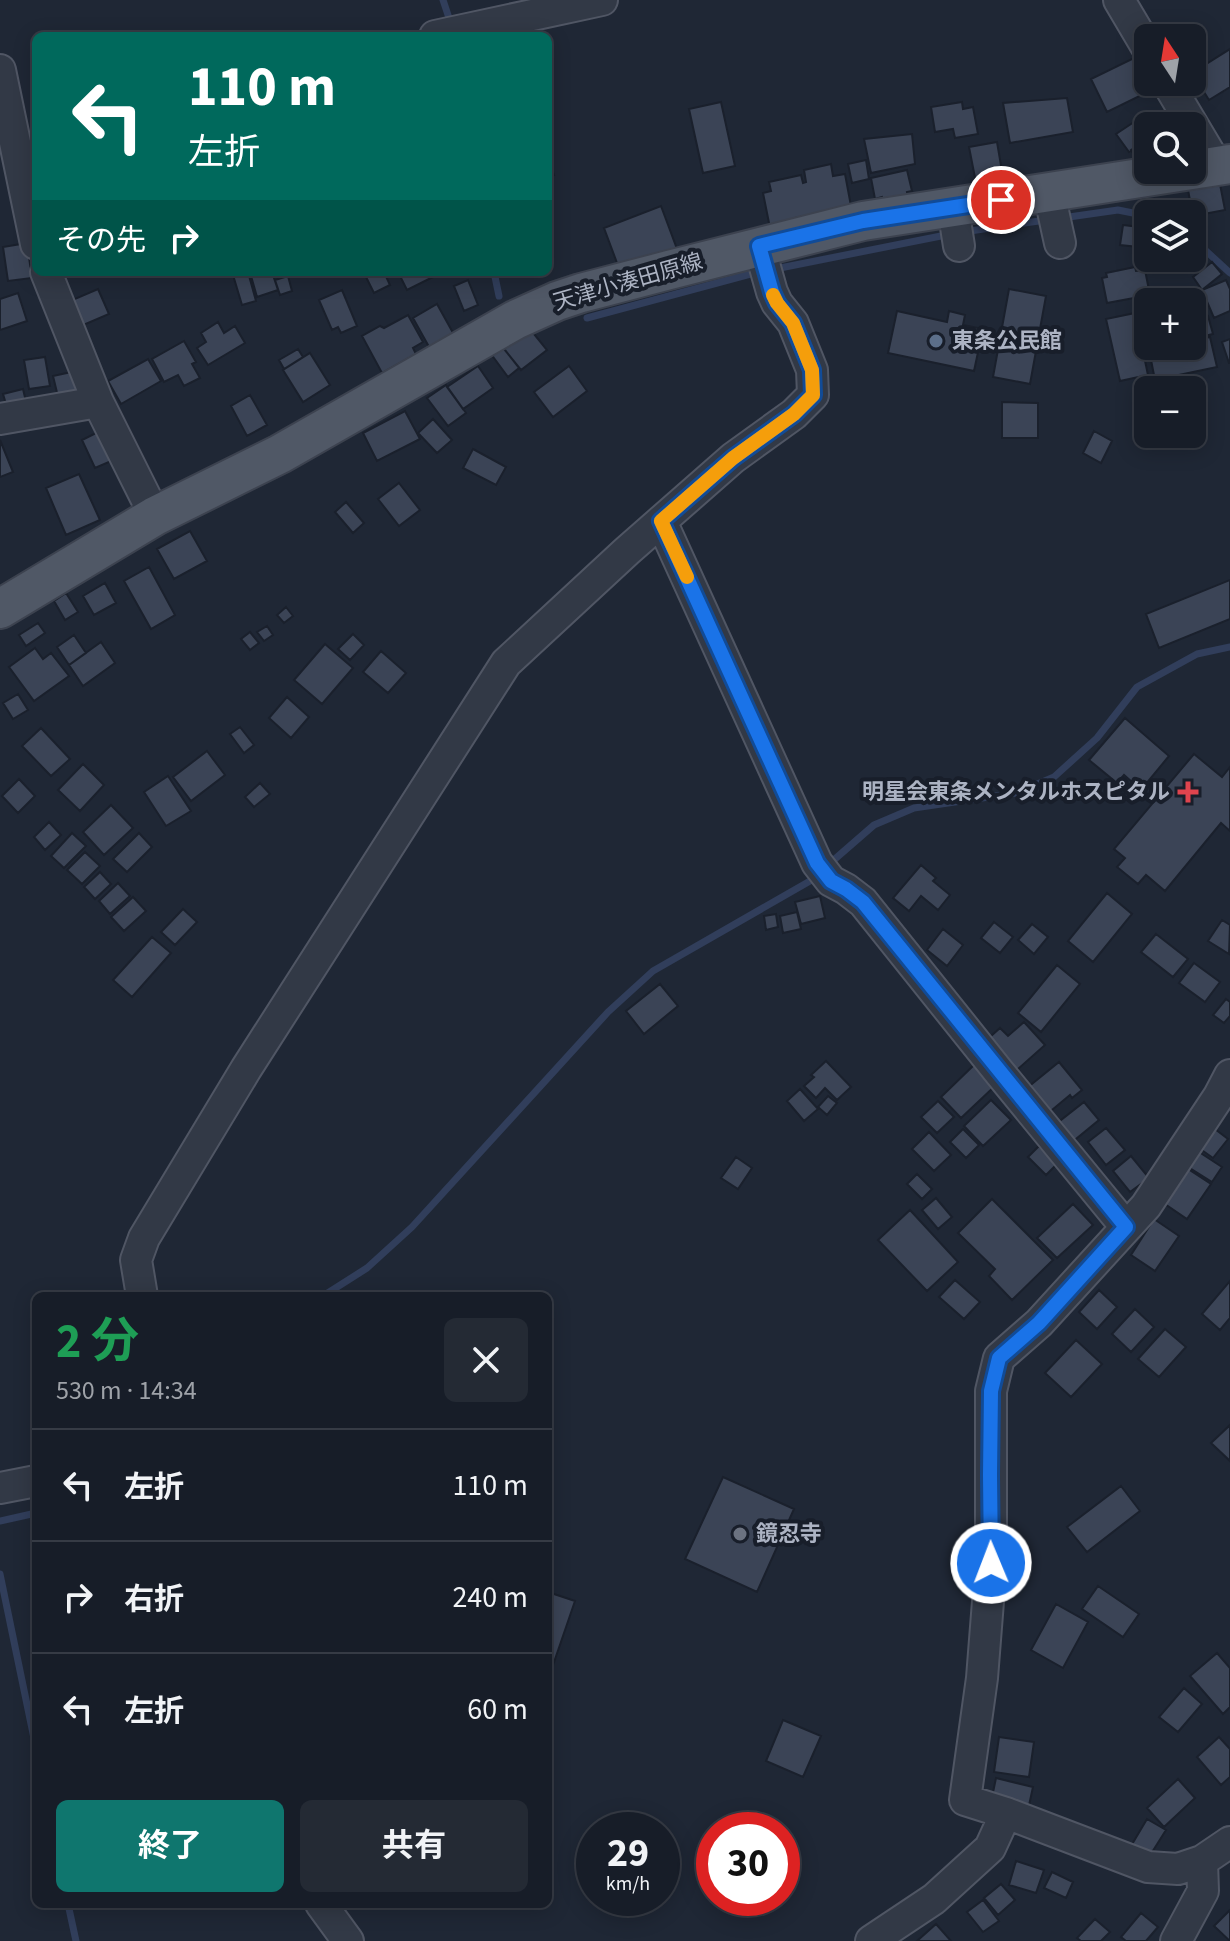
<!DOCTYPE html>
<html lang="ja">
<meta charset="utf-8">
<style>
body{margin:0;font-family:"Source Sans 3","Noto Sans JP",sans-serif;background:#242a34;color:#f1f3f6;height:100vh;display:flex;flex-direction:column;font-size:30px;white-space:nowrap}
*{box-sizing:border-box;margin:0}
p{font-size:26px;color:#9ea2a8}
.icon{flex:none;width:44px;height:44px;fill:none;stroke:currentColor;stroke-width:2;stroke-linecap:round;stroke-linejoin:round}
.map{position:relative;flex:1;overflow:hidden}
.details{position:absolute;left:32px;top:1292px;width:520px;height:616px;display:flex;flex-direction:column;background:#171d28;border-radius:12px;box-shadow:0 4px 20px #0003,0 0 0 2px #363b45}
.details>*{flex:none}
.guide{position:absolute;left:32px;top:32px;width:520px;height:244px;border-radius:12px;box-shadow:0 4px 20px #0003,0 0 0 2px #363b45;background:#00695c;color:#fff;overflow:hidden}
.needle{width:52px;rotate:348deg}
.buttons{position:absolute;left:1134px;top:24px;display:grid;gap:16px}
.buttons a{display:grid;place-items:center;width:72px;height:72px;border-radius:12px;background:#171d28;box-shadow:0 4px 20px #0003,0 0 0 2px #363b45;font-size:40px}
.speed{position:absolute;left:576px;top:1812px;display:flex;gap:16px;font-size:40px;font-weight:700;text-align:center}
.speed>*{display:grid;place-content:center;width:104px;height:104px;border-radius:50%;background:#171d28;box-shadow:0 4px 20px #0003,0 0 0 2px #363b45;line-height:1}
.speed small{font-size:20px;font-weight:400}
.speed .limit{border:12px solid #d22;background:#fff;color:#111}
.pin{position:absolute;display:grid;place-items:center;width:68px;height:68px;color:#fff;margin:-34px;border:4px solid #fff;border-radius:50%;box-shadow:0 2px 8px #0007}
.me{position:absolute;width:88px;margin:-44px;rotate:359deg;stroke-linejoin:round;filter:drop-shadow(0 0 6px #0008)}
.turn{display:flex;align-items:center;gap:28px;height:168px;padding:0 24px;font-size:36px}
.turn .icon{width:104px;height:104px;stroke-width:2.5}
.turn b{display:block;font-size:56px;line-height:68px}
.then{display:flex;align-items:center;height:76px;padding:0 24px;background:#0003;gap:16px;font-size:30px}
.round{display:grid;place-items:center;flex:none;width:84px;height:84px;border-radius:12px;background:#242a34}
.headline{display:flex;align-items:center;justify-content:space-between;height:136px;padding:0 24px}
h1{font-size:48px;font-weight:700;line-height:60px;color:#1e9e55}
.button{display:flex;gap:16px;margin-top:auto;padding:16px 24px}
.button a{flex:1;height:92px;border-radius:12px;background:#0f766e;color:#fff;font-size:32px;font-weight:700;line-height:92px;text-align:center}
.button a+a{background:#242a34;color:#f1f3f6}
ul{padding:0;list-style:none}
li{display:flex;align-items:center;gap:24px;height:112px;padding:0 24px;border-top:2px solid #363b45}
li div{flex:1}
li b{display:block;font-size:30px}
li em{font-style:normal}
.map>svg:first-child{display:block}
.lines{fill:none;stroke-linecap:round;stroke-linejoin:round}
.stream{stroke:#313e5b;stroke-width:7}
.building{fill:#3b4456;stroke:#1a202c;stroke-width:2}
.minor-casing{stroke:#505664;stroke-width:34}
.major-casing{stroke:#3c424f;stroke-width:42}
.minor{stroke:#323946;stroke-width:30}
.major{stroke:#505866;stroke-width:38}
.route-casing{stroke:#114b97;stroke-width:20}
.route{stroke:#1a73e8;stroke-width:14}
.slow{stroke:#f59e0b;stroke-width:14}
.service-dot{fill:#5c6f8a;stroke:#181e2a;stroke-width:3}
.health-dot{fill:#e0444e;stroke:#181e2a;stroke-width:3}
.worship-dot{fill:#6b7280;stroke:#181e2a;stroke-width:3}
.labels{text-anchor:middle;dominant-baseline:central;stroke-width:8;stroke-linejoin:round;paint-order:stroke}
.street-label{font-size:22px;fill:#acb3c3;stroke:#181e2a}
.poi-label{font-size:22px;font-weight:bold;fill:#acb3c3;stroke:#181e2a;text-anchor:start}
</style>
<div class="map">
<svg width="1230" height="1941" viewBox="0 0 1230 1941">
<rect width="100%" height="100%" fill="#1f2735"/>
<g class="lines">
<!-- stream -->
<path class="stream" d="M 443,0 L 451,24
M 1062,218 L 1118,210 L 1148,216
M 963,232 L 1046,220
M 1192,238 L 1230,273
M 775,269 L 951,234
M 494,272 L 499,296
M 587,318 L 758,272
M 828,865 L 874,825 L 914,808 L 1016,793 L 1054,777 L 1097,738 L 1137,687 L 1197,654 L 1230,647
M 323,1296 L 367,1268 L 412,1227 L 608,1012 L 653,971 L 810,881 L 816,876
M 0,1521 L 36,1513
M 0,1574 L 36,1748
M 68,1904 L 76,1941"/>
</g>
<!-- building -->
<path class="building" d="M 1230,49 L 1230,87 L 1209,100 L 1192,73 Z
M 1136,57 L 1152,90 L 1107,112 L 1091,79 Z
M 1067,98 L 1073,132 L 1010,143 L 1003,103 Z
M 721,102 L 735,166 L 703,173 L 689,109 Z
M 962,102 L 963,109 L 973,107 L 978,134 L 955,138 L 953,129 L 935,132 L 931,107 Z
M 1134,122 L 1147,140 L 1129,152 L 1116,134 Z
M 912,134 L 915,164 L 871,173 L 864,139 Z
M 1148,139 L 1148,163 L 1142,167 L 1131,150 Z
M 997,142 L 1004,183 L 977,188 L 969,147 Z
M 548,155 L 554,175 L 548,177 Z
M 866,160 L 869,179 L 852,183 L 848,164 Z
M 831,164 L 833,176 L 845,174 L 851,206 L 795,218 L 796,223 L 770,228 L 763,193 L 771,191 L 769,182 L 801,175 L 803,183 L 806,182 L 804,170 Z
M 907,170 L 912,191 L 907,192 L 908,197 L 883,202 L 882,197 L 875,199 L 871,178 Z
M 1220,184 L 1225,210 L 1193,216 L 1188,190 Z
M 661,206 L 677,249 L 620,271 L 604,228 Z
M 1123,225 L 1148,228 L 1148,248 L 1120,245 Z
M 27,243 L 32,278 L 8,281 L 3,247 Z
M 1212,262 L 1222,274 L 1202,290 L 1193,277 Z
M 1135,267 L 1136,271 L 1145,270 L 1150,295 L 1107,303 L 1102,278 L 1107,277 L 1106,273 Z
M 243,272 L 248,272 L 256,301 L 242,305 L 233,275 Z
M 266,272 L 272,272 L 278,290 L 257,297 L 251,276 Z
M 371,272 L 384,272 L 390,285 L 374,293 L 365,275 Z
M 398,272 L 430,272 L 433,277 L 407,290 Z
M 288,276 L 292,291 L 280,295 L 275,280 Z
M 468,280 L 478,305 L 464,311 L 454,286 Z
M 1226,280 L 1230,289 L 1230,311 L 1214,318 L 1202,290 Z
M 98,289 L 109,314 L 74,329 L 63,304 Z
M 1009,289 L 1046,296 L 1030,384 L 993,377 Z
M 342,290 L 357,326 L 341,333 L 338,327 L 332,330 L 319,300 Z
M 18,293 L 27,321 L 0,330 L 0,299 Z
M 1151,301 L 1148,302 L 1148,346 L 1192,346 L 1192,341 L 1210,337 L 1217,367 L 1155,380 L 1149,350 L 1146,351 L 1136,304 Z
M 437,304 L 457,340 L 433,354 L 413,318 Z
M 897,311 L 947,322 L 949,311 L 965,315 L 963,325 L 983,329 L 974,371 L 888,353 Z
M 1135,313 L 1148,375 L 1120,381 L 1106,319 Z
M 408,315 L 423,342 L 413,348 L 416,354 L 382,373 L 362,336 L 380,326 L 384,328 Z
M 1208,316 L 1213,334 L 1192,339 L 1192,320 Z
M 218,322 L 224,333 L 235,326 L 245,343 L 208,365 L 197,348 L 206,342 L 201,333 Z
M 530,329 L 547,350 L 521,370 L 504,349 Z
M 1230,339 L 1230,363 L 1229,363 L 1222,342 Z
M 184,341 L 196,362 L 192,364 L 200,378 L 184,386 L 178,375 L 164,382 L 152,359 Z
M 502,346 L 519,368 L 508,377 L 491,354 Z
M 298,349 L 303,357 L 284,369 L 279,360 Z
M 310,353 L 330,385 L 303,402 L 283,370 Z
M 45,357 L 50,386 L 29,389 L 24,360 Z
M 148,359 L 161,381 L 121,404 L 108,381 Z
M 478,366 L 493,388 L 463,409 L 447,387 Z
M 569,366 L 587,391 L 553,417 L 534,392 Z
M 76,371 L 83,400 L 60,405 L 53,376 Z
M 446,385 L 466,413 L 448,426 L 427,398 Z
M 23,389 L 28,410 L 9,414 L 3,394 Z
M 250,395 L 267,425 L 247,436 L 231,406 Z
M 1002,402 L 1038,403 L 1038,438 L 1002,438 Z
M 405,411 L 420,439 L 377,461 L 363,433 Z
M 433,419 L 452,440 L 437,453 L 418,433 Z
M 102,430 L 116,459 L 95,468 L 82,440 Z
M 1094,431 L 1112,441 L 1101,463 L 1083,453 Z
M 0,440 L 13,472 L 0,477 Z
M 473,449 L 506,467 L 496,485 L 463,468 Z
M 79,474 L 100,520 L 66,535 L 46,488 Z
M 399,483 L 420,510 L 399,526 L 378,499 Z
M 346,502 L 364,523 L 353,533 L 335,512 Z
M 190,531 L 207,561 L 174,579 L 157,549 Z
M 149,567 L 175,615 L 151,629 L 124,581 Z
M 1230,580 L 1230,619 L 1159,648 L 1146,614 Z
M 105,583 L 116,603 L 94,615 L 83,596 Z
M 66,593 L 78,612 L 65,620 L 54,601 Z
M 286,607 L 293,616 L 284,623 L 277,615 Z
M 38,623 L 45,633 L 26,646 L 19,635 Z
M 267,626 L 273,635 L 264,641 L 257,632 Z
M 250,632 L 259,643 L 250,650 L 241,639 Z
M 353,634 L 364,645 L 350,660 L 338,649 Z
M 74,635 L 86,653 L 69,665 L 57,647 Z
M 101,642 L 115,663 L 83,686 L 69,665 Z
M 325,644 L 353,668 L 322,704 L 294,680 Z
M 35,648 L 43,659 L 51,653 L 69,676 L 34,701 L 9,667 Z
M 381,651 L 406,673 L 388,693 L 363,672 Z
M 18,694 L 28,710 L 13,719 L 3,703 Z
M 287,697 L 309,717 L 291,738 L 269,718 Z
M 1125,718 L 1169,756 L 1141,790 L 1124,775 L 1117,783 L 1089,760 Z
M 240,727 L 254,745 L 244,753 L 230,734 Z
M 41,728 L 70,759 L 51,776 L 22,746 Z
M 207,751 L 225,775 L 191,801 L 173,777 Z
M 1194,754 L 1222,777 L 1230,767 L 1230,831 L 1221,823 L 1165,891 L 1146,875 L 1138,884 L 1117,867 L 1125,858 L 1114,849 Z
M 83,764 L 104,785 L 80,811 L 58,790 Z
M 168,776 L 191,811 L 166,826 L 144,792 Z
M 19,779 L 35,796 L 18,813 L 2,796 Z
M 260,783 L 270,794 L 254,807 L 245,797 Z
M 111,805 L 133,828 L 104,855 L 83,832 Z
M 49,822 L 61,835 L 45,850 L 34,837 Z
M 72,833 L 86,846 L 64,868 L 51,856 Z
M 139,833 L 152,847 L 127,872 L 113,859 Z
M 85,852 L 100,866 L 82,884 L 67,870 Z
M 921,865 L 936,878 L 933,881 L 950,895 L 938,910 L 921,896 L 909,911 L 893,898 Z
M 100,872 L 111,884 L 95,899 L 84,887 Z
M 118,883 L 130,896 L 110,914 L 99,901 Z
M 1107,893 L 1132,914 L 1093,962 L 1068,941 Z
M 820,896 L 825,918 L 801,924 L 795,902 Z
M 133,897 L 146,911 L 124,931 L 111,917 Z
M 183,909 L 197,922 L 175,945 L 161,932 Z
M 797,912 L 801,929 L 783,933 L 780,916 Z
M 776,914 L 778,927 L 766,930 L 764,916 Z
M 1222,920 L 1230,925 L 1229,954 L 1208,941 Z
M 994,922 L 1013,937 L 1000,953 L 981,938 Z
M 1032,924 L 1048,937 L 1034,954 L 1018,940 Z
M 943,929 L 963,945 L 947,966 L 927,950 Z
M 1156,934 L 1188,959 L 1173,977 L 1141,952 Z
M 152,937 L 171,953 L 132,997 L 113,980 Z
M 1194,963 L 1220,982 L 1205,1002 L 1179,983 Z
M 1057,965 L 1080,984 L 1041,1032 L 1018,1013 Z
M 660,984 L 678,1006 L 644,1034 L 626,1011 Z
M 1226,999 L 1230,1002 L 1230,1016 L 1224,1023 L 1213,1015 Z
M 1024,1022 L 1045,1045 L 1009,1077 L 981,1045 L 1000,1028 L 1008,1036 Z
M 826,1061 L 851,1087 L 837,1100 L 825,1088 L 816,1098 L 804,1086 L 814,1077 L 811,1075 Z
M 1059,1062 L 1082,1090 L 1072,1098 L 1070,1095 L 1046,1115 L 1022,1092 Z
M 975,1064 L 996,1085 L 961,1118 L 941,1097 Z
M 800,1089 L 818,1109 L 804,1121 L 787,1101 Z
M 828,1096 L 837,1103 L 827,1115 L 818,1107 Z
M 991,1100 L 1011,1120 L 983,1146 L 964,1126 Z
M 938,1101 L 954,1117 L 937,1133 L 921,1117 Z
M 1084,1102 L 1099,1120 L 1071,1143 L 1056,1124 Z
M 1211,1126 L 1228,1139 L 1213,1158 L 1196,1146 Z
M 1106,1128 L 1125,1150 L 1106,1165 L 1088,1142 Z
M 963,1129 L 979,1145 L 966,1158 L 950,1142 Z
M 929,1132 L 951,1155 L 934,1171 L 912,1149 Z
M 1039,1146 L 1057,1164 L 1046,1175 L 1028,1157 Z
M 1196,1150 L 1222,1167 L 1212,1182 L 1185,1165 Z
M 1131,1156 L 1149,1178 L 1130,1192 L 1113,1171 Z
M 736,1157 L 752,1168 L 738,1189 L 721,1178 Z
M 1185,1167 L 1211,1184 L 1187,1219 L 1162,1202 Z
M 917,1174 L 932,1189 L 922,1199 L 907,1184 Z
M 936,1198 L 952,1217 L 938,1229 L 922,1210 Z
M 992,1199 L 1053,1260 L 1012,1300 L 989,1276 L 995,1269 L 958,1233 Z
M 1073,1204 L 1093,1225 L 1057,1258 L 1037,1238 Z
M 910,1210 L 958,1262 L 927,1291 L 878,1240 Z
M 1154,1219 L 1179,1236 L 1155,1271 L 1131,1255 Z
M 955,1280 L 980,1302 L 964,1319 L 939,1297 Z
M 1230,1281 L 1230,1318 L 1220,1330 L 1202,1314 Z
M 1099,1290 L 1117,1307 L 1097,1329 L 1079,1312 Z
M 1135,1309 L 1154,1327 L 1131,1352 L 1112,1334 Z
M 1165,1329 L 1186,1347 L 1159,1377 L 1138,1359 Z
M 1076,1340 L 1102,1364 L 1071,1397 L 1045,1373 Z
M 1230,1425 L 1230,1461 L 1211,1443 Z
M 723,1477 L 794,1509 L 757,1592 L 685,1559 Z
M 1121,1486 L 1140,1511 L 1087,1552 L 1067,1527 Z
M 1098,1586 L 1139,1614 L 1123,1637 L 1082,1609 Z
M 548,1592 L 575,1601 L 552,1668 L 548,1667 Z
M 1056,1604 L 1088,1622 L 1063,1668 L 1031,1650 Z
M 1217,1653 L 1230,1668 L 1230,1707 L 1223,1714 L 1190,1676 Z
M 1184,1688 L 1202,1704 L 1178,1732 L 1159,1717 Z
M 783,1720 L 821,1736 L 803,1777 L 766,1761 Z
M 999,1737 L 1034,1742 L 1029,1777 L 994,1772 Z
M 1219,1737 L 1230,1749 L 1230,1777 L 1221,1785 L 1197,1757 Z
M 996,1778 L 1033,1787 L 1028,1810 L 991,1802 Z
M 1178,1779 L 1195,1798 L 1164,1827 L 1147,1808 Z
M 1147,1819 L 1166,1830 L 1149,1857 L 1131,1846 Z
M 1016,1861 L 1044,1870 L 1036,1893 L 1009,1885 Z
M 1052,1872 L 1073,1882 L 1066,1898 L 1044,1888 Z
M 1001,1884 L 1015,1900 L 998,1915 L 984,1898 Z
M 983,1900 L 999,1921 L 983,1932 L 967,1912 Z
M 1230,1910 L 1230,1941 L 1214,1926 Z
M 1141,1913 L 1158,1927 L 1146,1941 L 1126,1941 L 1121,1937 Z
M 1095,1919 L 1110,1932 L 1101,1941 L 1081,1941 L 1077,1938 Z
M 936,1924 L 951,1941 L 917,1941 Z"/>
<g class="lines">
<!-- minor casing -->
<g class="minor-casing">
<path id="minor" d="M 1119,0 L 1148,49
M 435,36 L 602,0
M 0,70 L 36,244
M 1167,82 L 1217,166
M 1049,193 L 1060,243
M 953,208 L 959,246
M 46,272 L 98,402 L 155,516
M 0,419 L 98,402
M 661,521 L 817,863 L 831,881 L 846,889 L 863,902 L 999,1072 L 1126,1227
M 1230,1075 L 1219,1096 L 1146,1206 L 1039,1323 L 999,1358 L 991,1391 L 991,1563 L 982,1678 L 965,1800 L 1006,1813 L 1148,1867 L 1178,1869 L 1202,1861 L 1230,1842
M 142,1296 L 136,1260 L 144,1238 L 246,1069 L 506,663 L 627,551 L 733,458 L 794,414 L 813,395 L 812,370 L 793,323 L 777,303 L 772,292 L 759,246
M 0,1488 L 36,1481
M 321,1904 L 348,1941
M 871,1941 L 934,1899 L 990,1848 L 1006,1813
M 1176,1941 L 1203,1891 L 1202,1861"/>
</g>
<!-- major casing -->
<g class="major-casing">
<path id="major" d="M 0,609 L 155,516 L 280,454 L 515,320 L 557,301 L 581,293 L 669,270 L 863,221 L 1230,164"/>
</g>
<!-- minor -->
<use href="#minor" class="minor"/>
<!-- major -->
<use href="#major" class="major"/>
</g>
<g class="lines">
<!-- route casing -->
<g class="route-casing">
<path id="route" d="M 991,1563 L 990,1475 L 991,1391 L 999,1358 L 1039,1323 L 1126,1227 L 863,902 L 846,889 L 831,881 L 817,863 L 661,521 L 733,458 L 794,414 L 813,395 L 812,370 L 793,323 L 777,303 L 772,292 L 759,246 L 863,221 L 1001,200"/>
</g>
<!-- route -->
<use href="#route" class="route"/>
<!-- slow -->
<path class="slow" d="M 687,577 L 661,521 L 733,458 L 794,414 L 813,395 L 812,370 L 793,323 L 777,303 L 773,295"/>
</g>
<!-- markers -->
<circle class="service-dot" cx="936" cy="341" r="8"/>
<path class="health-dot" d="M1184 780h8v8h8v8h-8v8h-8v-8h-8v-8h8z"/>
<circle class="worship-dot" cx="740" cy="1534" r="8"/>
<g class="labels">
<!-- street labels -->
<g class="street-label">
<text transform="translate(628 282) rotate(-16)">天津小湊田原線</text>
</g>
<!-- poi labels -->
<g class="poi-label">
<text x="952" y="341">東条公民館</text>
<text x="1170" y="792" text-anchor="end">明星会東条メンタルホスピタル</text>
<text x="756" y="1534">鏡忍寺</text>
</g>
</g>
</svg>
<div class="buttons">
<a><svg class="needle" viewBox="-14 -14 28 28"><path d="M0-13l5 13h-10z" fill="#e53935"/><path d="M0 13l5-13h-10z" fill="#9ea2a8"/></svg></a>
<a><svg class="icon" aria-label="search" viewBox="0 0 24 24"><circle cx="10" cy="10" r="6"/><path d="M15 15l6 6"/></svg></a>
<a><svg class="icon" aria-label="layers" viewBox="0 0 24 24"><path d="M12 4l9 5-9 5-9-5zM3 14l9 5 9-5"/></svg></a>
<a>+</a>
<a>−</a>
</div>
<div class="speed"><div>29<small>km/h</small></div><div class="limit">30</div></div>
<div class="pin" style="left:1001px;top:200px;background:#d93025"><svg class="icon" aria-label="arrive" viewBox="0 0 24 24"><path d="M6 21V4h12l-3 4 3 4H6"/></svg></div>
<svg class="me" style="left:991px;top:1563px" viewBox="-20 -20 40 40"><circle r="17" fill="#1a73e8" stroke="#fff" stroke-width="3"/><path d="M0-11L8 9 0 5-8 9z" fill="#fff"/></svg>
<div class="guide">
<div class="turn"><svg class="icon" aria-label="left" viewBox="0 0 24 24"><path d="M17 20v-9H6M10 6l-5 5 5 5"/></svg><div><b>110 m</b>左折</div></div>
<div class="then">その先<svg class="icon" aria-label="right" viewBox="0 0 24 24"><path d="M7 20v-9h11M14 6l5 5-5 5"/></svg></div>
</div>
<section class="details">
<div class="headline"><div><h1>2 分</h1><p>530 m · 14:34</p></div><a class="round"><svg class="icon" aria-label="close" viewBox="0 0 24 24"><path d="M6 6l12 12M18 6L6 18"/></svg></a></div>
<ul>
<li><svg class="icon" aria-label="left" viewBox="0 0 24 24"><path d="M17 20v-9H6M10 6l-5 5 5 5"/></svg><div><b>左折</b></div><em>110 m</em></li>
<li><svg class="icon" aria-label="right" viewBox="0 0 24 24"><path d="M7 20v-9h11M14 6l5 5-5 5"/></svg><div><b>右折</b></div><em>240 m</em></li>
<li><svg class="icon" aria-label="left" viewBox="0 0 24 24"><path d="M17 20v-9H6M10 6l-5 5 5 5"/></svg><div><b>左折</b></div><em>60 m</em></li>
</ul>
<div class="button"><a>終了</a><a>共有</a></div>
</section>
</div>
